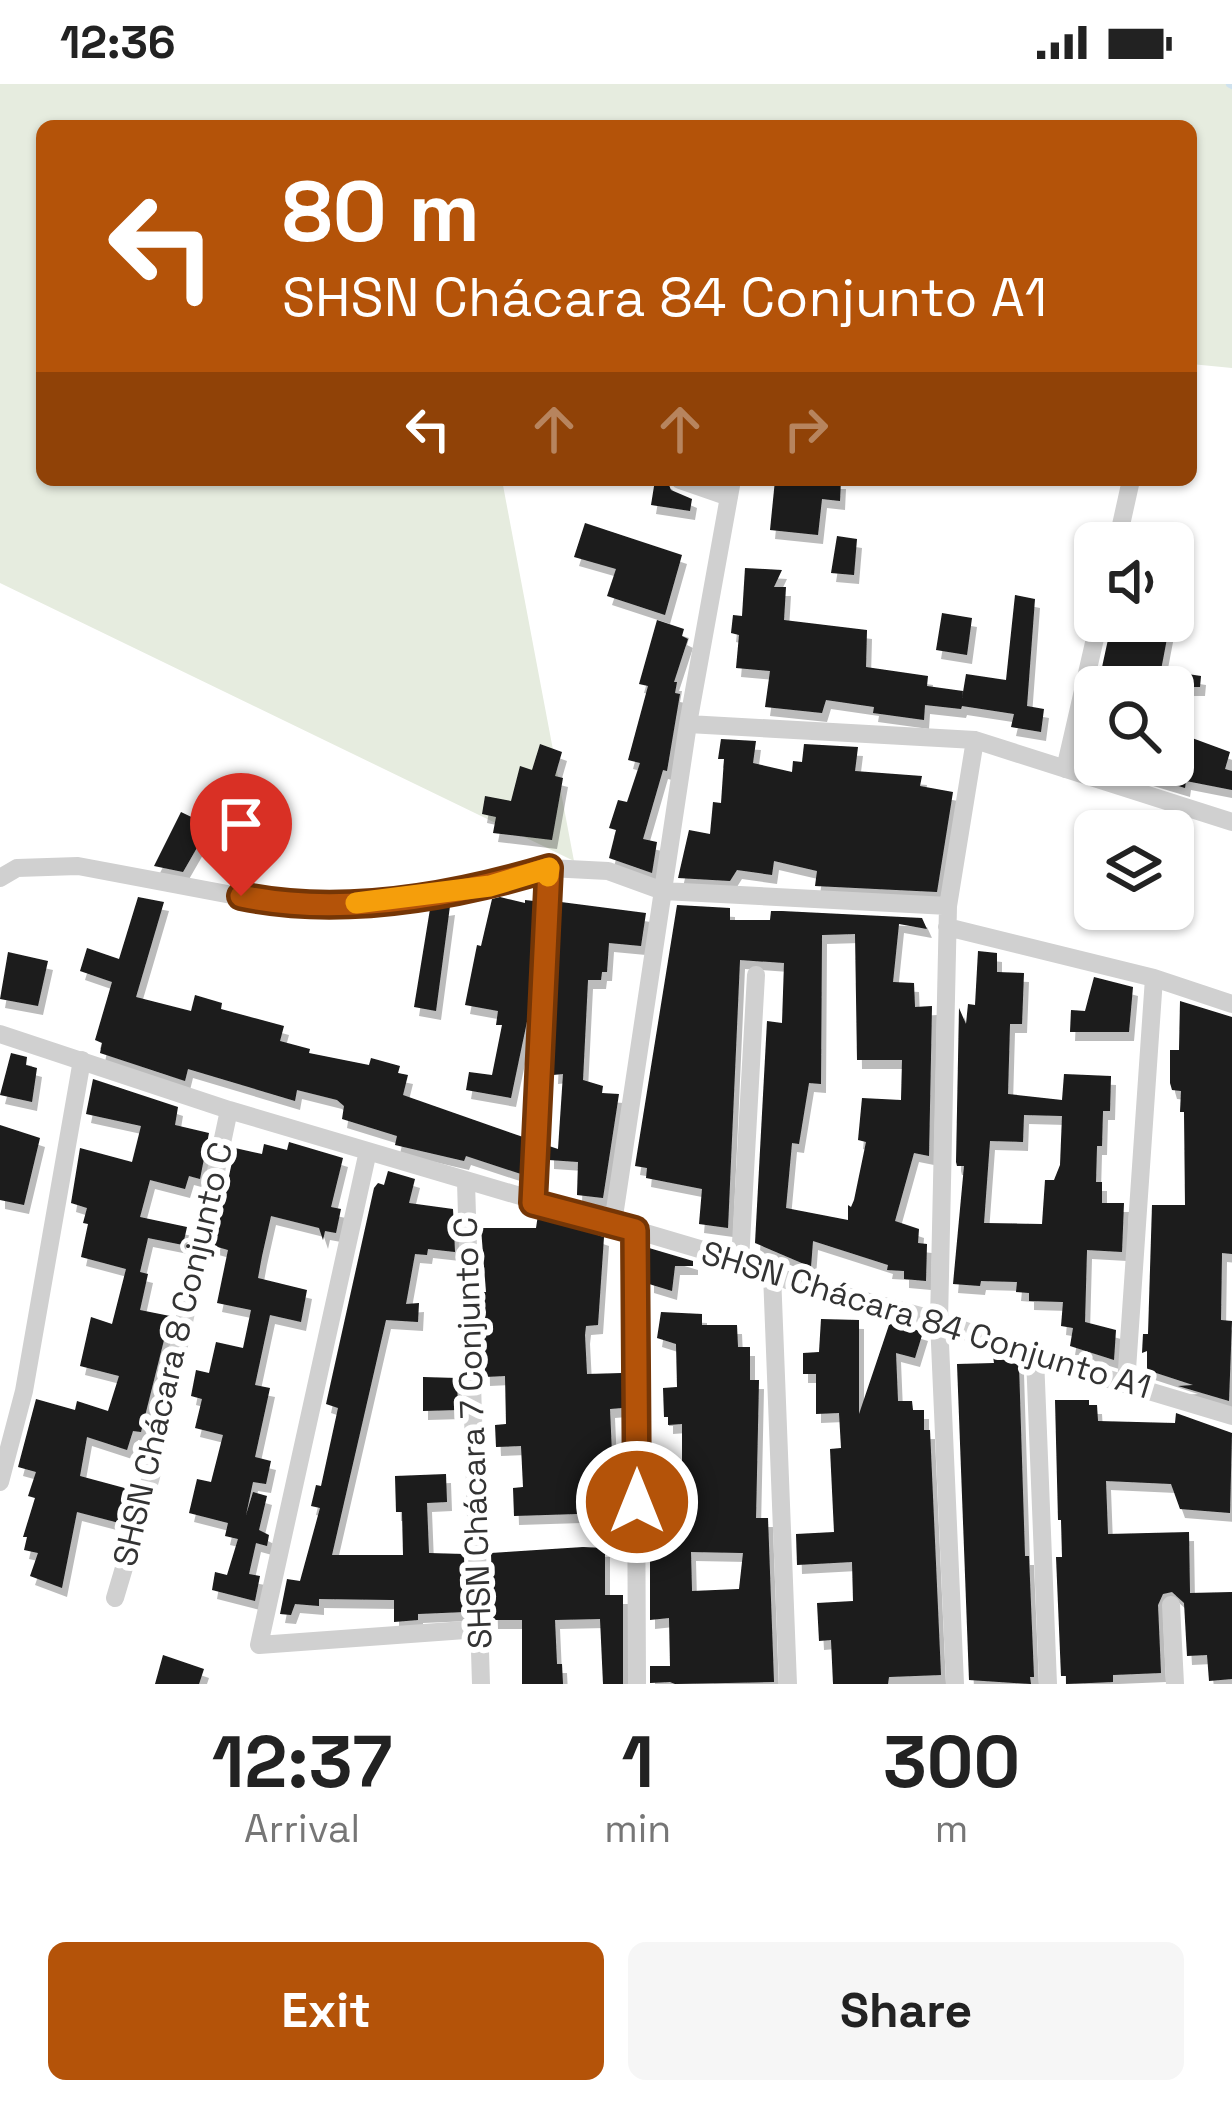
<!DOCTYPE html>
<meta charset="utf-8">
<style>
body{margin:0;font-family:"Space Grotesk",sans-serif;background:#f6f6f6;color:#222;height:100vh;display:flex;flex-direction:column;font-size:45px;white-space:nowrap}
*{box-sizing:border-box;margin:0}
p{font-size:39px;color:#767676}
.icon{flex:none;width:66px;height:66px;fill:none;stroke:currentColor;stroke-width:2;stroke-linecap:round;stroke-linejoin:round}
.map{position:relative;height:1600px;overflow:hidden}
.panel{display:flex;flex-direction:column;background:#fff;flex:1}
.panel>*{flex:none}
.hud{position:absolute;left:36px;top:36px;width:1161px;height:366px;border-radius:18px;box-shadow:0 3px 9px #0004;background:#b45309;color:#fff;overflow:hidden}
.fabs{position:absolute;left:1074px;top:438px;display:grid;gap:24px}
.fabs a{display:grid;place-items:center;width:120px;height:120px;border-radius:18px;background:#fff;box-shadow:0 3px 9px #0004;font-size:60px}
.pin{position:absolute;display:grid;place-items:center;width:102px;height:102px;color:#fff;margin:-123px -51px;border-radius:50% 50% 50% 0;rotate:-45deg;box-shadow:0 0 12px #0007}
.pin .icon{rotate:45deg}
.me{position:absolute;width:132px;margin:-66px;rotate:0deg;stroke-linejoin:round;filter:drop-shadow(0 0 9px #0008)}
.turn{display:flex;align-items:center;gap:42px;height:252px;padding:0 48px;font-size:54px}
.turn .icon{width:156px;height:156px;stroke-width:2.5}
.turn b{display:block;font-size:84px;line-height:102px}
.lanes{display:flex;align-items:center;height:114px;padding:0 48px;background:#0003;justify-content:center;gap:60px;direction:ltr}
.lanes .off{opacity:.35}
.eta{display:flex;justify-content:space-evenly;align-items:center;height:204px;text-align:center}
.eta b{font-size:72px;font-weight:800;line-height:84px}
.action{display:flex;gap:24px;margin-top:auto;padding:24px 48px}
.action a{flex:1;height:138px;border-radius:18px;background:#b45309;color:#fff;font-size:48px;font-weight:800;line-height:138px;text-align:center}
.action a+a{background:#f6f6f6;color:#222}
.status{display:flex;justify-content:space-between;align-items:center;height:84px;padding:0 60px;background:#fff;direction:ltr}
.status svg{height:33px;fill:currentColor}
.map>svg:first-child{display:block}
.green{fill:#e6ecdf}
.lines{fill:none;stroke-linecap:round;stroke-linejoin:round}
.stream{stroke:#cfe2ee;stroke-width:8}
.building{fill:#1a1a1a;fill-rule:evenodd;filter:url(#shadow)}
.street{stroke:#d0d0d0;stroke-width:18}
.route-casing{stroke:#753606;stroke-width:30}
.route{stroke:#b45309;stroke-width:21}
.slow{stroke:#f59e0b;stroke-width:21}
.labels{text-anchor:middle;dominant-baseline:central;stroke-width:12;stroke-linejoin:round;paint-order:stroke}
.street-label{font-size:33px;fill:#333;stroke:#fff}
</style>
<div class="status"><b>12:36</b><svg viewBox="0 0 49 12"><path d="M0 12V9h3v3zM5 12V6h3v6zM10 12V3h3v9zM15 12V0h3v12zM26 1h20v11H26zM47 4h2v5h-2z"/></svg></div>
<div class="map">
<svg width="1232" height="1600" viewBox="0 0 1232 1600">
<defs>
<filter id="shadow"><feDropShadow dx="5" dy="9" stdDeviation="0" flood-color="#0004"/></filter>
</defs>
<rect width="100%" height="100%" fill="#fff"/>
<!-- green -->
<path class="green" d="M 0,0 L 1232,0 L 1232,284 L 1191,280 L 1191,42 L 42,42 L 42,396 L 502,396 L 574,777 L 0,499 Z"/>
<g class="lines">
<!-- stream -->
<path class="stream" d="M 1230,0 L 1232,1"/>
</g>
<!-- building -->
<path class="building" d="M 655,396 L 667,396 L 671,406 L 692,415 L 690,427 L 651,421 Z
M 775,396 L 841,396 L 840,417 L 822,415 L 818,451 L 770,446 Z
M 585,439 L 682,471 L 665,531 L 607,512 L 616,485 L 574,473 Z
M 837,452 L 857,455 L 854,491 L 831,489 Z
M 745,484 L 782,486 L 774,503 L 786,503 L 784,536 L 867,546 L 866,583 L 928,592 L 927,602 L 963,607 L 962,614 L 966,590 L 1006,596 L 1015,511 L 1035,515 L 1027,622 L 1044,625 L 1041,648 L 1011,643 L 1014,630 L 962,622 L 961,625 L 925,621 L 924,636 L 873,629 L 874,623 L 826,616 L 822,629 L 765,623 L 770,587 L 736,584 L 739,551 L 731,549 L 733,531 L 742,532 Z
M 942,529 L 972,534 L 967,571 L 936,566 Z
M 657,536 L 684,545 L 682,552 L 688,555 L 674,598 L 677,598 L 675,609 L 680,610 L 667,687 L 663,686 L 643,755 L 657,758 L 652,789 L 609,774 L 616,746 L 609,744 L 618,716 L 627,718 L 640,679 L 628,676 L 648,602 L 639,600 Z
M 1112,537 L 1146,537 L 1169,544 L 1161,586 L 1201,592 L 1200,603 L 1124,603 L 1099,597 Z
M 1173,647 L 1230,668 L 1225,685 L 1232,687 L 1232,706 L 1186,697 L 1185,704 L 1125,686 L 1126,681 L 1173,681 Z
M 721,655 L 756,657 L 753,679 L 792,688 L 793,677 L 802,678 L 804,660 L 858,663 L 855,687 L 922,692 L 920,702 L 953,708 L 937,808 L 815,802 L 817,787 L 774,777 L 772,791 L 737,786 L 730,797 L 678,794 L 689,746 L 710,750 L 713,718 L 721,719 L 724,675 L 718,675 Z
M 540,660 L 562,668 L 555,692 L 563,694 L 552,756 L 493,749 L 496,733 L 482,730 L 485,712 L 511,717 L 520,682 L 532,686 Z
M 181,728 L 206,740 L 206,748 L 183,788 L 154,782 Z
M 138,813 L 164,818 L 136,913 L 191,927 L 195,911 L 222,919 L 221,925 L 284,942 L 280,957 L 310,965 L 309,969 L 369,981 L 371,974 L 400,982 L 398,989 L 408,991 L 403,1011 L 523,1053 L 521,1090 L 466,1072 L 464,1077 L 395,1061 L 397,1052 L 342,1035 L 344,1022 L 337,1016 L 297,1006 L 295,1017 L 188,985 L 185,997 L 100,969 L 102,959 L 95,956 L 112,898 L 80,887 L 87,864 L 119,875 Z
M 500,813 L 525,819 L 525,816 L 534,817 L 529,928 L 511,1014 L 466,1006 L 469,988 L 492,991 L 502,941 L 496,941 L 498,927 L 465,921 L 477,861 L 481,862 L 492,815 Z
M 561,818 L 646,829 L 641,862 L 609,859 L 607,888 L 602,888 L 601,896 L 588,896 L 583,996 L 603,1002 L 602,1009 L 619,1010 L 603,1114 L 577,1111 L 578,1078 L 549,1076 L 549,1062 L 558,1065 L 563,990 L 553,991 Z
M 677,821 L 730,824 L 730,836 L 770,836 L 771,827 L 782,827 L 922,834 L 927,845 L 899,840 L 893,898 L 914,899 L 915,923 L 932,922 L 929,1072 L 914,1069 L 895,1137 L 919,1145 L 918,1159 L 927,1160 L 926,1197 L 904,1195 L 904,1187 L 887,1186 L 888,1181 L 813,1157 L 811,1183 L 755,1159 L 767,937 L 782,939 L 784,879 L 740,876 L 728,1144 L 699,1140 L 702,1105 L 646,1094 L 647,1084 L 635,1082 ZM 855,850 L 857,976 L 902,976 L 901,1016 L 862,1014 L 858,1056 L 866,1058 L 854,1116 L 851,1123 L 848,1121 L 848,1136 L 786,1124 L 792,1059 L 799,1060 L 809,999 L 821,1000 L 822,851 Z
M 450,822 L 436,927 L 414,923 L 430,825 Z
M 978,867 L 997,869 L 997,888 L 1024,889 L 1022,940 L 1010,940 L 1008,1010 L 1062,1016 L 1064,990 L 1111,992 L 1110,1027 L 1103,1027 L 1102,1062 L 1097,1062 L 1096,1098 L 1102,1098 L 1102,1119 L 1124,1119 L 1122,1168 L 1087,1166 L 1085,1238 L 1116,1246 L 1114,1276 L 1070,1262 L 1073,1244 L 1061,1242 L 1063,1218 L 1029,1217 L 1029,1209 L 1016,1208 L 1017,1198 L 981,1197 L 980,1202 L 953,1200 L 964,1082 L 957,1082 L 956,1078 L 959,924 L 966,940 L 968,920 L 975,921 ZM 1024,1031 L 1062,1032 L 1060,1081 L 1054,1096 L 1045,1096 L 1042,1140 L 984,1139 L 990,1057 L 1023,1058 Z
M 8,868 L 48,877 L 38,922 L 0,915 Z
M 1094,893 L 1133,903 L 1129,948 L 1070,948 L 1071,926 L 1085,927 Z
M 1180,917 L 1232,933 L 1232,1170 L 1222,1169 L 1221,1236 L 1232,1237 L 1229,1317 L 1178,1302 L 1193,1301 L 1147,1286 L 1147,1267 L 1142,1269 L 1143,1250 L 1148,1250 L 1152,1121 L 1185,1121 L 1184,1028 L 1180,1028 L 1181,1007 L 1172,1006 L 1170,999 L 1170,966 L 1179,966 Z
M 11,969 L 27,973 L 26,981 L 37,984 L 32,1018 L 0,1011 Z
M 93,995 L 178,1023 L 175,1041 L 209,1049 L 200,1095 L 189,1092 L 185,1105 L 150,1096 L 140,1133 L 187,1143 L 183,1161 L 148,1154 L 140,1188 L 148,1190 L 140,1226 L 170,1232 L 141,1348 L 133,1347 L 127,1366 L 87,1353 L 80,1392 L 132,1406 L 123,1440 L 77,1428 L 62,1504 L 30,1492 L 38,1469 L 24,1466 L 27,1453 L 23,1453 L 35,1414 L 28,1412 L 36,1388 L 18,1383 L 36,1315 L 75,1326 L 77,1317 L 108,1327 L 119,1292 L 80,1282 L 91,1233 L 112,1240 L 126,1185 L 81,1173 L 88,1140 L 83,1139 L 87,1124 L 71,1119 L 80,1064 L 132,1078 L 141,1042 L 86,1030 Z
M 0,1041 L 40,1054 L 24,1121 L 0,1116 Z
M 289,1058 L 343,1074 L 331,1123 L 341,1125 L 336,1149 L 325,1147 L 323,1156 L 319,1144 L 271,1132 L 262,1172 L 258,1194 L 307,1206 L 301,1238 L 270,1231 L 255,1301 L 270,1304 L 255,1373 L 271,1377 L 266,1400 L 253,1398 L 246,1431 L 253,1408 L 267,1412 L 259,1446 L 269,1451 L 267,1462 L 256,1459 L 249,1490 L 260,1492 L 255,1517 L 212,1506 L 215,1488 L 227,1491 L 238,1455 L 225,1452 L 228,1439 L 189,1429 L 197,1395 L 211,1398 L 223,1351 L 195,1344 L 202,1315 L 191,1312 L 196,1286 L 209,1289 L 216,1258 L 243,1264 L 251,1226 L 217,1219 L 228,1166 L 214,1162 L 235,1064 L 262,1070 L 264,1060 L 287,1066 Z
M 388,1087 L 415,1095 L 409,1119 L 453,1125 L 455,1168 L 428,1165 L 427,1171 L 415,1170 L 406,1220 L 419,1219 L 418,1238 L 386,1236 L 332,1471 L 403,1471 L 402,1428 L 396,1428 L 395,1392 L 446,1390 L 447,1418 L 427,1419 L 429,1469 L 464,1470 L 465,1528 L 418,1530 L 418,1536 L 394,1538 L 394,1516 L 319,1515 L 319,1522 L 295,1520 L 291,1531 L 280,1530 L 287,1495 L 300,1497 L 320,1424 L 311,1422 L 316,1401 L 321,1402 L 338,1324 L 326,1320 L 374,1104 L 378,1099 L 384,1101 Z
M 538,1131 L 604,1153 L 598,1241 L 586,1242 L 585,1251 L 587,1290 L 622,1289 L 622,1324 L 610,1325 L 613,1393 L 606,1393 L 608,1429 L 514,1432 L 513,1404 L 523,1403 L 521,1362 L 496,1363 L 495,1341 L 506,1340 L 505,1292 L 485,1293 L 483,1208 L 486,1208 L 481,1144 L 536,1144 Z
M 649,1164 L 693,1177 L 693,1182 L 675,1182 L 672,1207 L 649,1200 Z
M 661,1228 L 702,1230 L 702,1241 L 737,1241 L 738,1263 L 750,1263 L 750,1296 L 759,1296 L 756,1434 L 768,1434 L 774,1598 L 675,1600 L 670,1598 L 670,1590 L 670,1598 L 650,1599 L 650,1582 L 670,1582 L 669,1534 L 650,1536 L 650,1398 L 671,1398 L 671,1382 L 682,1382 L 682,1340 L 668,1341 L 668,1333 L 664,1333 L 663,1304 L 677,1303 L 676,1260 L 657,1254 ZM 691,1468 L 743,1469 L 739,1505 L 692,1507 Z
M 821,1235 L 859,1236 L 859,1330 L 890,1238 L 923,1248 L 915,1274 L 896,1269 L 898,1317 L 912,1317 L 913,1326 L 924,1326 L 924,1346 L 930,1346 L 941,1591 L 889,1593 L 888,1600 L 833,1600 L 831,1556 L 819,1557 L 817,1519 L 853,1517 L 852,1478 L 797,1481 L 796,1450 L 834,1448 L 830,1365 L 841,1364 L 839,1329 L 816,1330 L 816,1290 L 803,1290 L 803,1269 L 819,1268 Z
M 993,1272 L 1019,1281 L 1025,1472 L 1029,1472 L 1034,1593 L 1030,1593 L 1031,1600 L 969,1596 L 957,1280 L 994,1279 Z
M 423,1293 L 457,1294 L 458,1326 L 423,1327 Z
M 1055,1316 L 1089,1316 L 1089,1321 L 1097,1321 L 1098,1337 L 1175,1339 L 1176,1329 L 1232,1349 L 1230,1429 L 1180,1425 L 1171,1400 L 1106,1397 L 1108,1450 L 1189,1448 L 1190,1509 L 1232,1508 L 1232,1595 L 1209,1597 L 1207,1571 L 1187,1572 L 1184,1519 L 1172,1508 L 1163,1510 L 1158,1521 L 1161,1589 L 1113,1591 L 1113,1598 L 1066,1600 L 1066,1592 L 1061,1592 L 1056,1473 L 1062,1473 L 1061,1436 L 1058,1436 Z
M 583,1463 L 605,1464 L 605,1511 L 623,1511 L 623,1600 L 603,1600 L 600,1535 L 555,1536 L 557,1580 L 562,1580 L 563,1600 L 522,1600 L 522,1536 L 493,1536 L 491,1469 Z
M 163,1571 L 204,1585 L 199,1600 L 155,1600 Z"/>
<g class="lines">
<!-- street -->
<path class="street" d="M 680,396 L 729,413
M 1117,459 L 1131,396
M 688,640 L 975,656 L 1232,738
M 1065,685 L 1099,537
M 0,794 L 17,784 L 78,782 L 280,820 L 377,819 L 490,802 L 549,784 L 608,787 L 663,807 L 948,822
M 947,843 L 1154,894 L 1232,920
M 0,950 L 229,1026 L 740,1177 L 787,1196 L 939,1237 L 1035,1273 L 1232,1332
M 368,1067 L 259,1561 L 479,1545
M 466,1098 L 481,1600
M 533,1119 L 549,784
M 613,1139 L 688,640 L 732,396
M 635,1146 L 637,1600
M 740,1177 L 756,891
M 772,1190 L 788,1600
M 1035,1273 L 1048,1600
M 1126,1300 L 1154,894
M 0,1398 L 24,1307 L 82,976
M 115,1514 L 151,1393 L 229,1026
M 1171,1521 L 1175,1600
M 955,1600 L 939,1237 L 948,822 L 975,656"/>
</g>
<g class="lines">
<!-- route casing -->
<g class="route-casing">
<path id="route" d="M 241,812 C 341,833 452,813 549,784 L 533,1119 L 635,1146 L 637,1418"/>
</g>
<!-- route -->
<use href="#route" class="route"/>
<!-- slow -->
<path class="slow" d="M 356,819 L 490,802 L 549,784 L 548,792"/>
</g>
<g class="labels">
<!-- street labels -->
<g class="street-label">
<text transform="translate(926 1236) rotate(17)">SHSN Chácara 84 Conjunto A1</text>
<text transform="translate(173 1270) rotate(-77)">SHSN Chácara 8 Conjunto C</text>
<text transform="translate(473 1349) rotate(-92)">SHSN Chácara 7 Conjunto C</text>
</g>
</g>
</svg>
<div class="fabs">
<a><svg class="icon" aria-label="sound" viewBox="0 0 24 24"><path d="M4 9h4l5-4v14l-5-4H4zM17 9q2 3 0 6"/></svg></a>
<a><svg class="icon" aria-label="search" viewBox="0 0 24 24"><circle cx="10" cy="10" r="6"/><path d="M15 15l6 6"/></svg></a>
<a><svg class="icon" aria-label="layers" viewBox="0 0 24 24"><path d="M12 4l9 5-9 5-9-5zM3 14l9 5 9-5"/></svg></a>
</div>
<div class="pin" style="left:241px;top:812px;background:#d93025"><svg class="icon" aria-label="arrive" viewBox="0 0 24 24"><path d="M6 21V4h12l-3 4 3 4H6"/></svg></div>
<svg class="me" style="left:637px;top:1418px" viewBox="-20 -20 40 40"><circle r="17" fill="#b45309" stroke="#fff" stroke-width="3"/><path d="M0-11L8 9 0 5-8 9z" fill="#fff"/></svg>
<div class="hud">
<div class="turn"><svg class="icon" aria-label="left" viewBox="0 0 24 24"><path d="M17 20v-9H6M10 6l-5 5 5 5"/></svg><div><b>80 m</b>SHSN Chácara 84 Conjunto A1</div></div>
<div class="lanes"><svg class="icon" aria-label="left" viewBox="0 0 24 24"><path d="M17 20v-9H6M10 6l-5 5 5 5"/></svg><svg class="icon off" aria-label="ahead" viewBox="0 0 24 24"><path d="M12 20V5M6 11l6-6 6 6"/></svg><svg class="icon off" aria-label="ahead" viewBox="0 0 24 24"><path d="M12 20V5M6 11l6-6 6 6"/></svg><svg class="icon off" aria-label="right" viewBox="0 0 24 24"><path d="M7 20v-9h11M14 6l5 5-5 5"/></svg></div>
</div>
</div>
<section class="panel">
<div class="eta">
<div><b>12:37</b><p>Arrival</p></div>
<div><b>1</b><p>min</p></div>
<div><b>300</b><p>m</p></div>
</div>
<div class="action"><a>Exit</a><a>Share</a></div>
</section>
